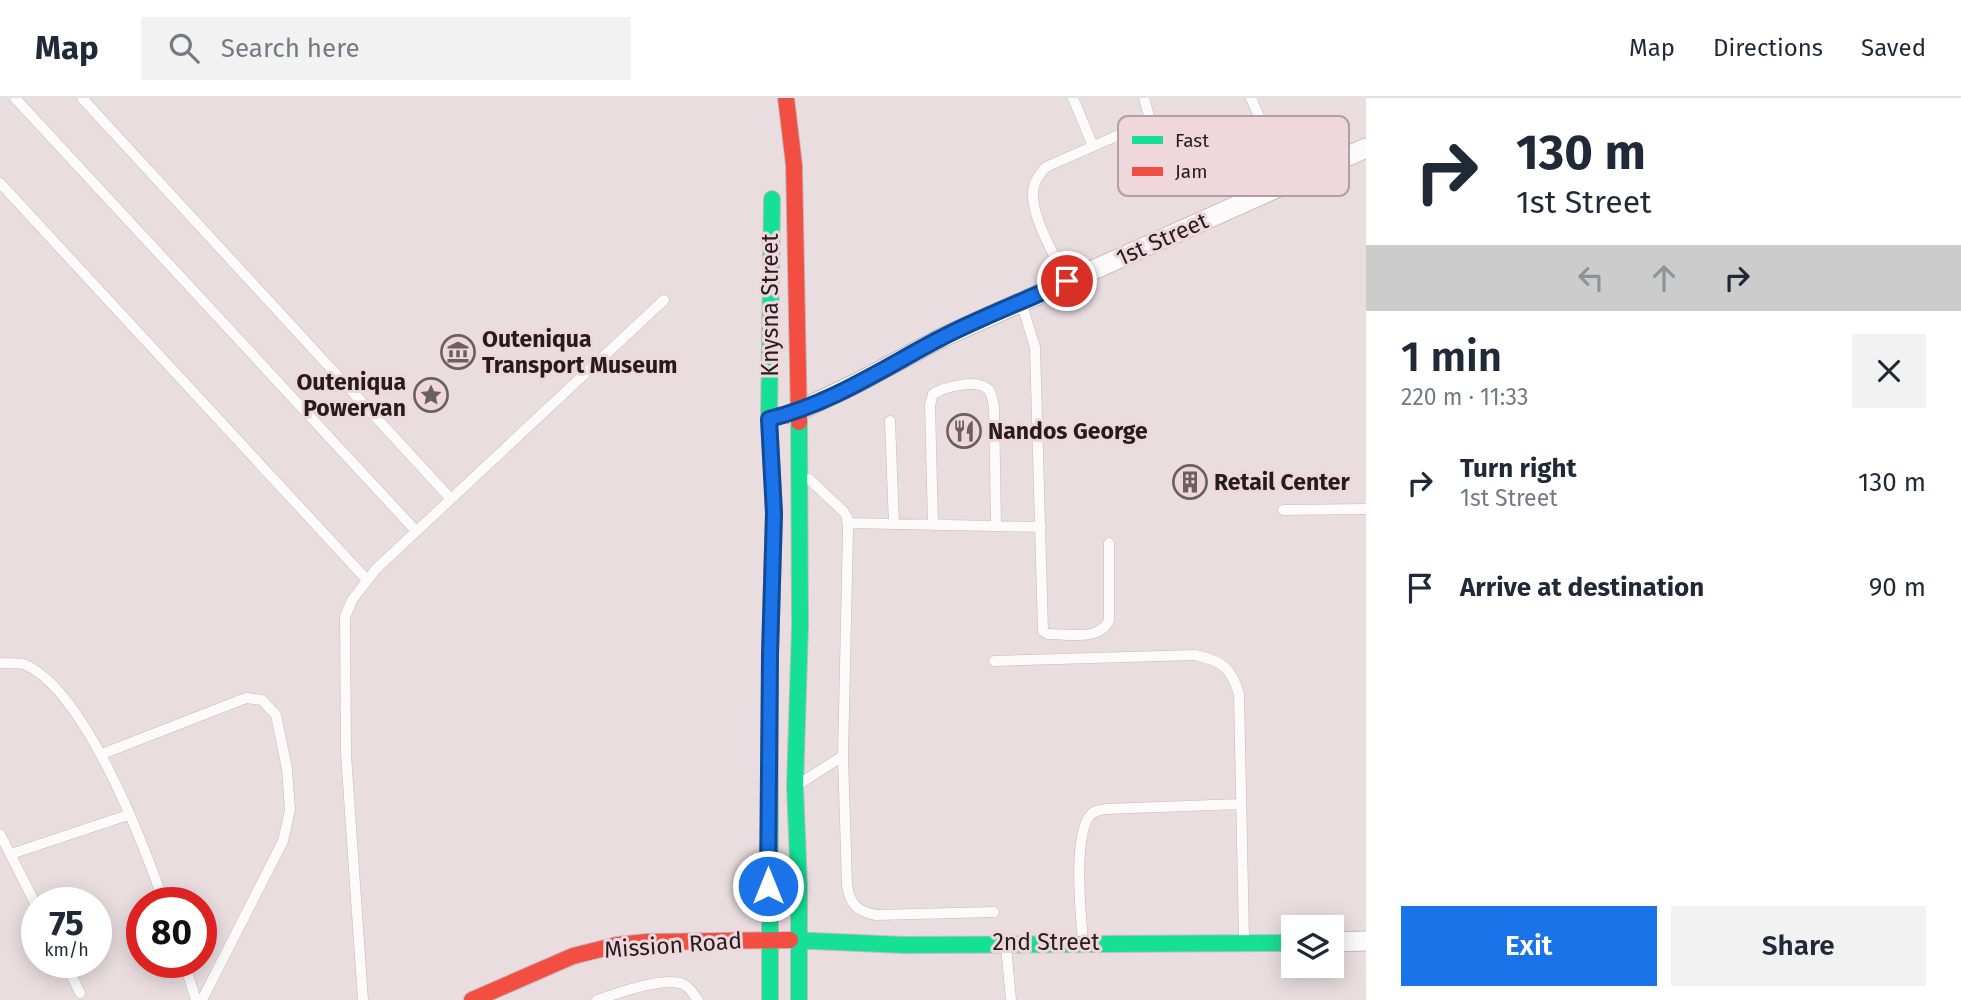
<!DOCTYPE html>
<meta charset="utf-8">
<style>
body{margin:0;font-family:"Fira Sans",sans-serif;background:#f2f2f3;color:#1f2937;height:100vh;display:flex;flex-direction:column;font-size:26px;white-space:nowrap}
*{box-sizing:border-box;margin:0}
p{font-size:23px;color:#747a83}
.icon{flex:none;width:38px;height:38px;fill:none;stroke:currentColor;stroke-width:2;stroke-linecap:round;stroke-linejoin:round}
.map{position:relative;flex:1;overflow:hidden}
.drawer{display:flex;flex-direction:column;background:#fff;width:595px}
.drawer>*{flex:none}
.hud{background:#fff;color:#1f2937;overflow:hidden}
.controls{position:absolute;left:1281px;top:817px;display:grid;gap:14px}
.controls a{display:grid;place-items:center;width:63px;height:63px;border-radius:0px;background:#fff;box-shadow:0 4px 18px #0003;font-size:35px}
.speed{position:absolute;left:21px;top:789px;display:flex;gap:14px;font-size:35px;font-weight:700;text-align:center}
.speed>*{display:grid;place-content:center;width:91px;height:91px;border-radius:50%;background:#fff;box-shadow:0 4px 18px #0003;line-height:1}
.speed small{font-size:18px;font-weight:400}
.speed .limit{border:10px solid #d22;background:#fff;color:#111}
.pin{position:absolute;display:grid;place-items:center;width:60px;height:60px;color:#fff;margin:-30px;border:4px solid #fff;border-radius:50%;box-shadow:0 2px 7px #0007}
.me{position:absolute;width:77px;margin:-38px;rotate:0deg;stroke-linejoin:round;filter:drop-shadow(0 0 5px #0008)}
.turn{display:flex;align-items:center;gap:24px;height:147px;padding:0 35px;font-size:32px}
.turn .icon{width:91px;height:91px;stroke-width:2.5}
.turn b{display:block;font-size:49px;line-height:60px}
.lanes{display:flex;align-items:center;height:66px;padding:0 35px;background:#0003;justify-content:center;gap:35px;direction:ltr}
.lanes .off{opacity:.35}
.round{display:grid;place-items:center;flex:none;width:74px;height:74px;border-radius:0px;background:#f2f2f3}
.head{display:flex;align-items:center;justify-content:space-between;height:119px;padding:0 35px}
h1{font-size:42px;font-weight:600;line-height:52px}
.cta{display:flex;gap:14px;margin-top:auto;padding:14px 35px}
.cta a{flex:1;height:80px;border-radius:0px;background:#1a73e8;color:#fff;font-size:28px;font-weight:600;line-height:80px;text-align:center}
.cta a+a{background:#f2f2f3;color:#1f2937}
ul{padding:0;list-style:none}
li{display:flex;align-items:center;gap:21px;height:105px;padding:0 35px}
li div{flex:1}
li b{display:block;font-size:26px}
li em{font-style:normal}
header{display:flex;align-items:center;gap:42px;box-sizing:border-box;height:98px;padding:0 35px;background:#fff;border-bottom:2px solid #e0e1e3}
header strong{font-size:33px}
nav{display:flex;gap:38px;margin-inline-start:auto;font-size:24px}
.search{width:490px;height:63px;background:#f2f2f3;display:flex;align-items:center;gap:18px;box-sizing:border-box;padding:0 24px;border-radius:0px;color:#747a83;font-size:26px}
main{display:flex;flex:1;min-height:0}
.map>svg:first-child{display:block}
.lines{fill:none;stroke-linecap:round;stroke-linejoin:round}
.lane-casing{stroke:#c4babc;stroke-width:11}
.street-casing{stroke:#c4babc;stroke-width:21}
.fast-casing{stroke:#c4babc;stroke-width:18}
.jam-casing{stroke:#c4babc;stroke-width:18}
.lane{stroke:#fcfafa;stroke-width:10}
.street{stroke:#fcfafa;stroke-width:19}
.fast{stroke:#16e098;stroke-width:16}
.jam{stroke:#f24e42;stroke-width:16}
.route-casing{stroke:#114b97;stroke-width:18}
.route{stroke:#1a73e8;stroke-width:12}
.labels{text-anchor:middle;dominant-baseline:central;stroke-width:6;stroke-linejoin:round;paint-order:stroke}
.street-label{font-size:23px;fill:#241c1e;stroke:#efd7dc}
.poi-label{font-size:23px;font-weight:bold;fill:#241c1e;stroke:#efd7dc;text-anchor:start}
.key{fill:#efd7dc;stroke:#b29fa3;stroke-width:2}
.key-label{font-size:19px;fill:#241c1e}
</style>
<header>
<strong>Map</strong>
<div class="search"><svg class="icon" aria-label="search" viewBox="0 0 24 24"><circle cx="10" cy="10" r="6"/><path d="M15 15l6 6"/></svg>Search here</div>
<nav><a>Map</a><a>Directions</a><a>Saved</a></nav>
</header>
<main>
<div class="map">
<svg width="1366" height="902" viewBox="0 0 1366 902">
<rect width="100%" height="100%" fill="#e9dde0"/>
<g class="lines">
<!-- lane casing -->
<g class="lane-casing">
<path id="lane" d="M 15,0 L 416,433
M 82,0 L 451,401
M 1073,0 L 1093,48
M 1251,0 L 1288,85
M 0,85 L 367,482
M 1067,183 C 1056,160 1027,113 1034,88 C 1036,80 1041,75 1046,69 L 1146,25 L 1149,18 L 1144,0
M 1021,204 L 1035,249 L 1043,533 L 1048,536 C 1067,536 1101,543 1109,522 L 1109,445
M 890,323 L 894,426
M 1283,412 L 1366,411
M 848,425 L 1041,429
M 933,427 L 930,307 L 933,296 C 944,289 978,280 989,292 C 992,296 993,304 994,309 L 996,428
M 994,563 L 1195,557 C 1222,563 1231,569 1239,596 L 1244,841
M 0,565 C 8,566 19,564 26,567 C 86,595 143,744 164,805
M 102,656 L 246,600 L 262,602 L 276,617 L 287,671 L 290,712 L 283,743 L 202,902
M 843,658 L 847,787 C 850,807 857,813 876,817 L 994,814
M 802,684 L 843,658 L 848,432 L 847,419 L 844,414 L 809,381
M 0,736 L 37,809
M 11,756 L 128,717
M 1083,844 C 1081,819 1071,728 1094,714 C 1098,712 1101,712 1105,711 L 1241,706
M 1006,848 L 1011,902
M 65,864 L 80,895
M 184,864 L 196,902
M 363,902 L 346,656 L 345,519 L 352,502 L 376,471 L 664,202
M 597,902 C 616,896 664,878 683,886 C 690,889 693,896 698,902"/>
</g>
<!-- street casing -->
<g class="street-casing">
<path id="street" d="M 792,316 L 857,285 L 941,240 L 1366,50
M 1332,844 L 1366,843"/>
</g>
<!-- fast casing -->
<g class="fast-casing">
<path id="fast" d="M 790,842 L 904,847 L 1293,845
M 770,902 L 770,556 L 774,415 L 769,321 L 772,101
M 799,902 L 799,788 L 795,688 L 800,528 L 799,324"/>
</g>
<!-- jam casing -->
<g class="jam-casing">
<path id="jam" d="M 786,0 L 794,67 L 799,324
M 472,902 L 573,858 L 617,847 L 647,844 L 790,842"/>
</g>
<!-- lane -->
<use href="#lane" class="lane"/>
<!-- street -->
<use href="#street" class="street"/>
<!-- fast -->
<use href="#fast" class="fast"/>
<!-- jam -->
<use href="#jam" class="jam"/>
</g>
<g class="lines">
<!-- route casing -->
<g class="route-casing">
<path id="route" d="M 768,788 L 770,556 L 774,415 L 769,321 C 830,306 884,270 939,241 C 981,219 1025,203 1067,183"/>
</g>
<!-- route -->
<use href="#route" class="route"/>
</g>
<!-- icons -->
<defs>
<g id="museum-ring" transform="scale(1.75)"><circle r="9.5" fill="#efd7dc" stroke="#696062" stroke-width="1.5"/><path d="M0-6L6-3V-2H-6V-3ZM-5-1h2V3h-2ZM-1-1h2V3h-2ZM3-1h2V3H3ZM-6 4H6V6H-6Z" fill="#696062"/></g>
<g id="sight-ring" transform="scale(1.75)"><circle r="9.5" fill="#efd7dc" stroke="#696062" stroke-width="1.5"/><path d="M0-6L1.8-2.2L6-1.7L2.9 1.2L3.7 5.4L0 3.3L-3.7 5.4L-2.9 1.2L-6-1.7L-1.8-2.2Z" fill="#696062"/></g>
<g id="restaurant-ring" transform="scale(1.75)"><circle r="9.5" fill="#efd7dc" stroke="#696062" stroke-width="1.5"/><path d="M-5-6h1v4h1v-4h1v4h1v-4h1v5L-1.5 .5V6h-2V.5L-5-1ZM5-6V6H3V1.5H1.5Q1.5-4 5-6Z" fill="#696062"/></g>
<g id="building-ring" transform="scale(1.75)"><circle r="9.5" fill="#efd7dc" stroke="#696062" stroke-width="1.5"/><path d="M-4-6H4V6H1V3H-1V6H-4ZM-2.5-4.3h1.7v1.8h-1.7ZM.8-4.3h1.7v1.8H.8ZM-2.5-1h1.7V.8h-1.7ZM.8-1h1.7V.8H.8Z" fill="#696062"/></g>
</defs>
<g fill-rule="evenodd">
<use href="#museum-ring" x="458" y="254"/>
<use href="#sight-ring" x="431" y="297"/>
<use href="#restaurant-ring" x="964" y="333"/>
<use href="#building-ring" x="1190" y="384"/>
</g>
<g class="labels">
<!-- street labels -->
<g class="street-label">
<text transform="translate(1162 141) rotate(-24)">1st Street</text>
<text transform="translate(770 207) rotate(-90)">Knysna Street</text>
<text x="1046" y="844">2nd Street</text>
<text transform="translate(673 847) rotate(-4)">Mission Road</text>
</g>
<!-- poi labels -->
<g class="poi-label">
<text x="482" y="241">Outeniqua<tspan x="482" dy="26">Transport Museum</tspan></text>
<text x="406" y="284" text-anchor="end">Outeniqua<tspan x="406" dy="26">Powervan</tspan></text>
<text x="988" y="333">Nandos George</text>
<text x="1214" y="384">Retail Center</text>
</g>
</g>
<!-- legend -->
<rect x="1118" y="18" width="231" height="80" rx="10" class="key"/>
<rect x="1132" y="38" width="31" height="8" fill="#16e098"/>
<rect x="1132" y="69" width="31" height="9" fill="#f24e42"/>
<g class="key-label">
<text x="1175" y="49">Fast</text>
<text x="1175" y="80">Jam</text>
</g>
</svg>
<div class="controls">
<a><svg class="icon" aria-label="layers" viewBox="0 0 24 24"><path d="M12 4l9 5-9 5-9-5zM3 14l9 5 9-5"/></svg></a>
</div>
<div class="speed"><div>75<small>km/h</small></div><div class="limit">80</div></div>
<div class="pin" style="left:1067px;top:183px;background:#d93025"><svg class="icon" aria-label="arrive" viewBox="0 0 24 24"><path d="M6 21V4h12l-3 4 3 4H6"/></svg></div>
<svg class="me" style="left:768px;top:788px" viewBox="-20 -20 40 40"><circle r="17" fill="#1a73e8" stroke="#fff" stroke-width="3"/><path d="M0-11L8 9 0 5-8 9z" fill="#fff"/></svg>
</div>
<section class="drawer">
<div class="hud">
<div class="turn"><svg class="icon" aria-label="right" viewBox="0 0 24 24"><path d="M7 20v-9h11M14 6l5 5-5 5"/></svg><div><b>130 m</b>1st Street</div></div>
<div class="lanes"><svg class="icon off" aria-label="left" viewBox="0 0 24 24"><path d="M17 20v-9H6M10 6l-5 5 5 5"/></svg><svg class="icon off" aria-label="ahead" viewBox="0 0 24 24"><path d="M12 20V5M6 11l6-6 6 6"/></svg><svg class="icon" aria-label="right" viewBox="0 0 24 24"><path d="M7 20v-9h11M14 6l5 5-5 5"/></svg></div>
</div>
<div class="head"><div><h1>1 min</h1><p>220 m · 11:33</p></div><a class="round"><svg class="icon" aria-label="close" viewBox="0 0 24 24"><path d="M6 6l12 12M18 6L6 18"/></svg></a></div>
<ul>
<li><svg class="icon" aria-label="right" viewBox="0 0 24 24"><path d="M7 20v-9h11M14 6l5 5-5 5"/></svg><div><b>Turn right</b><p>1st Street</p></div><em>130 m</em></li>
<li><svg class="icon" aria-label="arrive" viewBox="0 0 24 24"><path d="M6 21V4h12l-3 4 3 4H6"/></svg><div><b>Arrive at destination</b></div><em>90 m</em></li>
</ul>
<div class="cta"><a>Exit</a><a>Share</a></div>
</section>
</main>
